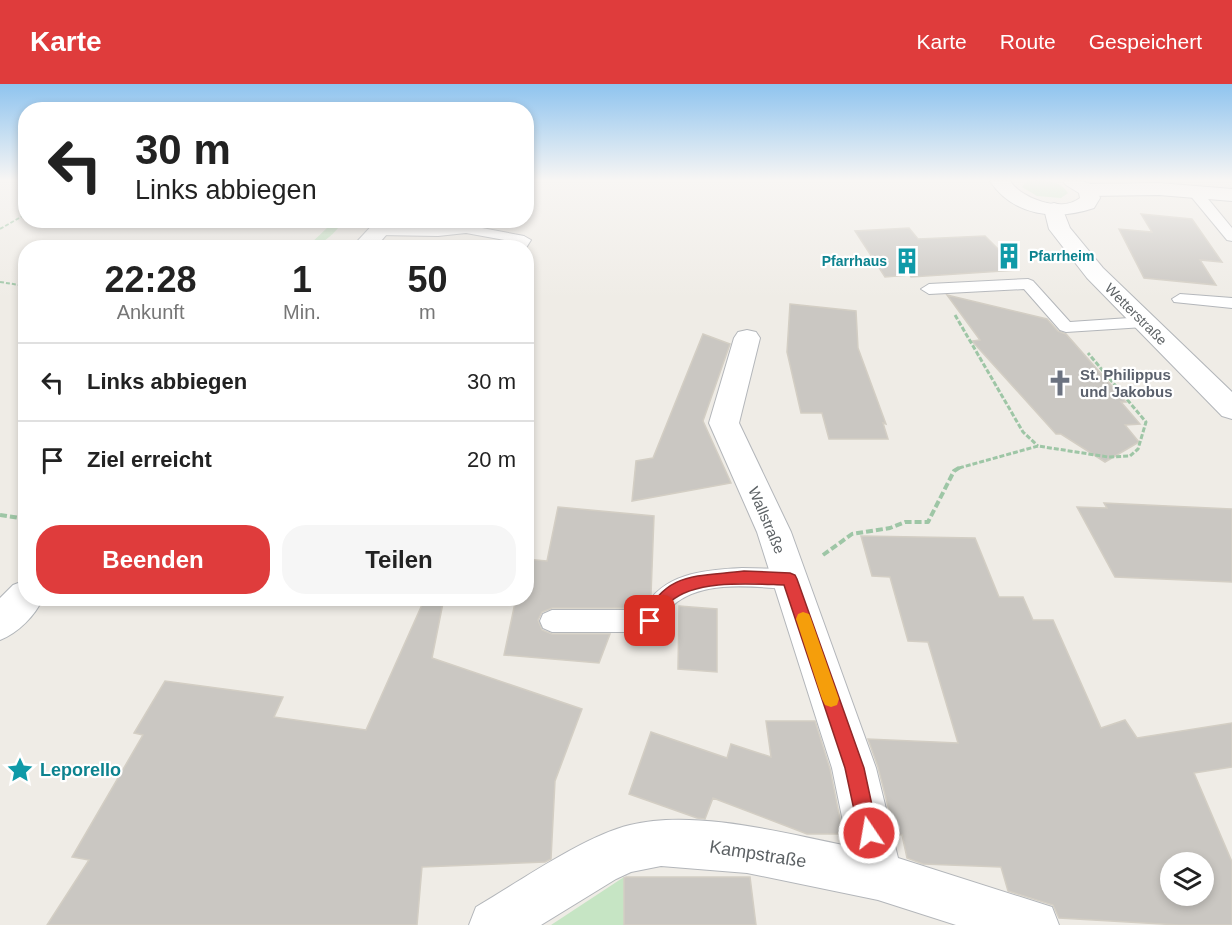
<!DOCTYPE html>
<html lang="de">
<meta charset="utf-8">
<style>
body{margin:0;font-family:Helvetica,sans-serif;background:#f6f6f6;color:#222;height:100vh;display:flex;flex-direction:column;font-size:22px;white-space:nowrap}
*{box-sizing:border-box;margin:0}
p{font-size:20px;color:#767676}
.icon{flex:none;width:33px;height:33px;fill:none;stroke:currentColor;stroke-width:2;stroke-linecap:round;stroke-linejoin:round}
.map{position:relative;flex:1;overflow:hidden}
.sheet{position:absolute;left:18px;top:156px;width:516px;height:366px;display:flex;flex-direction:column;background:#fff;border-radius:24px;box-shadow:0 3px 9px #0003}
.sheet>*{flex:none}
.banner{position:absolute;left:18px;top:18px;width:516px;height:126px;border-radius:24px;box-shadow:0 3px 9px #0003;background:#fff;color:#222;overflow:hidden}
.buttons{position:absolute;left:1160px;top:768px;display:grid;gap:12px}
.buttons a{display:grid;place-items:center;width:54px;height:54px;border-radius:50%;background:#fff;box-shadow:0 3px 9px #0003;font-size:30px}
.pin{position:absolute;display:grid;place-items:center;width:51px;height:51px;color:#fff;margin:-26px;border-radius:12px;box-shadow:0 3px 9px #0006}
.me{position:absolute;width:66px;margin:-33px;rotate:348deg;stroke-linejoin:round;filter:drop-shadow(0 0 4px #0008)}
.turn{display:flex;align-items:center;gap:21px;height:126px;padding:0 18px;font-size:27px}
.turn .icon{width:78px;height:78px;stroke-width:2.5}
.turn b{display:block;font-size:42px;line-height:51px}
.eta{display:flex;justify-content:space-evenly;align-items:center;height:102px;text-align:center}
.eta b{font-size:36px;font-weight:800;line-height:42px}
.button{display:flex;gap:12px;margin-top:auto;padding:12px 18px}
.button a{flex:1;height:69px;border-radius:24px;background:#df3c3c;color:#fff;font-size:24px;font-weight:800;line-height:69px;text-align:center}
.button a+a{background:#f6f6f6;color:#222}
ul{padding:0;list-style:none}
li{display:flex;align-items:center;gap:18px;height:78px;padding:0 18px;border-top:2px solid #e0e0e0}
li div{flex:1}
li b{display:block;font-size:22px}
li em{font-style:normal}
header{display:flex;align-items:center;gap:36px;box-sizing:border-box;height:84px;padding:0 30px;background:#df3c3c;color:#fff}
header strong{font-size:28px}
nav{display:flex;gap:33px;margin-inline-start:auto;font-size:21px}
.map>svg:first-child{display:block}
.green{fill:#c6e5c4}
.building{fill:#cac7c2;stroke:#d3cec4;stroke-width:1.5;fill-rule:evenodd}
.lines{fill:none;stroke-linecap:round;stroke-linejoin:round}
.lane-casing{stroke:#b3b6ba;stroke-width:2}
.street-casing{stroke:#b3b6ba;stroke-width:2}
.secondary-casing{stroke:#b2b6ba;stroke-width:2}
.path-far2{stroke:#9ec6a6;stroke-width:2;stroke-dasharray:4 2;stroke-linecap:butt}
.path-far1{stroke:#9ec6a6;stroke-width:3;stroke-dasharray:5 2;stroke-linecap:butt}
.path{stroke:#9ec6a6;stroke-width:4;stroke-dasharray:7 3;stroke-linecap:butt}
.lane{fill:#fff;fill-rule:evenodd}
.street{fill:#fff;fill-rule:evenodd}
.secondary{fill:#fff;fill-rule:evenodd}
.route{fill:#df3c3c;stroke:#912727;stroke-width:1.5}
.slow{fill:#f59e0b}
.labels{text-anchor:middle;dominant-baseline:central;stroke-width:4.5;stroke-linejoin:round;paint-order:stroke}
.far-culture-label{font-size:14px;font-weight:bold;fill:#0d838f;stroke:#fff;text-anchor:start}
.far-street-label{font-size:14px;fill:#5d6265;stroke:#fff}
.worship-label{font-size:15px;font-weight:bold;fill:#5b616d;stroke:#fff;text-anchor:start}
.street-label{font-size:15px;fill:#5d6265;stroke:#fff}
.near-culture-label{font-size:18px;font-weight:bold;fill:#0d838f;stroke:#fff;text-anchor:start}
.near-street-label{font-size:18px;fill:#5d6265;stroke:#fff}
</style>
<header>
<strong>Karte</strong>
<nav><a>Karte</a><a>Route</a><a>Gespeichert</a></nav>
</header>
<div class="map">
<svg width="1232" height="841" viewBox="0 0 1232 841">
<rect width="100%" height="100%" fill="#efece6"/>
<!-- green -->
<path class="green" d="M 1026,97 C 1040,96 1060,95 1068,109 L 1061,114 L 1037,112 L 1022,103 Z
M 315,137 L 337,137 L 340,141 C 335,150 318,164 307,163 L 328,143 L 308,140 Z
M 624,793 L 624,841 L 551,841 Z"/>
<!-- building -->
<path class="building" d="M 1141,130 L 1192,135 L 1222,178 L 1200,176 L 1216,201 L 1144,194 L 1119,145 L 1152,148 Z
M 909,144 L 918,155 L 985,152 L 1019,186 L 911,193 L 910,191 L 885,193 L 855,147 Z
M 947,211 L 1047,235 L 1058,247 L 1066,250 L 1126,318 L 1121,318 L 1140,340 L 1125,341 L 1139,358 L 1105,378 L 1061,350 L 1056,350 L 972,257 L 980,256 Z
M 790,220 L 856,227 L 858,264 L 886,340 L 883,339 L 888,355 L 829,355 L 822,329 L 801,329 L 787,268 Z
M 703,250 L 730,260 L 703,337 L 731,399 L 632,417 L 636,377 L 653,374 Z
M 1104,419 L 1232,425 L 1232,498 L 1115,493 L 1077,423 L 1107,424 Z
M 558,423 L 654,432 L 651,511 L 642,524 L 552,524 L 542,528 L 538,536 L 542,546 L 552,550 L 610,550 L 599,579 L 504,571 L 516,514 L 526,514 L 526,475 L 547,477 Z
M 861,452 L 975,454 L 999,513 L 1023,513 L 1033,536 L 1053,536 L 1101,644 L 1125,636 L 1137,654 L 1232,639 L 1232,683 L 1194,689 L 1232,778 L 1232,841 L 1179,841 L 1059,834 L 1053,821 L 1008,807 L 1001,783 L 923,780 L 907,774 L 902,751 L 895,750 L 878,683 L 868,655 L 958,659 L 928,558 L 908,557 L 890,493 L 872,492 ZM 1170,778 L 1203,778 L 1203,812 L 1170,812 Z
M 425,514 L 444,514 L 432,574 L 582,625 L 555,697 L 551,775 L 545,778 L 422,783 L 417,841 L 47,841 L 89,776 L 72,773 L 143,651 L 134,649 L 165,597 L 283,613 L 274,633 L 366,646 Z
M 679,522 L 717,525 L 717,588 L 678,585 Z
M 766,637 L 815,637 L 830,685 L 843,750 L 807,750 L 713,714 L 705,735 L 697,734 L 629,710 L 651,648 L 727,674 L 731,660 L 771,673 Z
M 626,793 L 750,793 L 756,841 L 624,841 L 624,794 Z"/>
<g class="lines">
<!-- lane casing -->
<g class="lane-casing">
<path id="lane" d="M 1194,103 L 1199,104 L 1232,144 L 1232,157 L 1227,156 L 1189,110 L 1188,107 Z
M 466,141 L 524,152 L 531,156 L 526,164 L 511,164 L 515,158 L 466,149 L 438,152 L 378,151 L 371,147 L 378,143 L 438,144 Z
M 1028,195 L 1033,197 L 1070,238 L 1144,233 L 1152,238 L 1144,243 L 1066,248 L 1060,246 L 1024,205 L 929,210 L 921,205 L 929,200 Z
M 1180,210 L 1232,214 L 1232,224 L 1174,218 L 1172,215 Z
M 742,484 L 790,485 L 798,488 L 801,495 L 798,502 L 790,505 C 754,503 707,496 677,518 C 665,527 664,542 650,548 L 552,548 L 543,544 L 540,537 L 543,530 L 552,526 L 643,526 C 663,489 703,486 742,484 Z"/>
</g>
<!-- street casing -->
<g class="street-casing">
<path id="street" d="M 1159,99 L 1232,105 L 1232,117 L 1159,111 L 1088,112 L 1081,110 L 1078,106 L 1081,102 L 1088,100 Z
M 1054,119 L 1061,121 L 1070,144 L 1103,184 L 1232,308 L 1232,335 L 1222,332 L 1087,194 L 1049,145 L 1044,125 L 1047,121 Z
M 747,246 L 756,248 L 760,254 L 739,339 L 791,448 L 876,684 L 898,774 L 1052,823 L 1059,841 L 956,841 L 878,816 L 747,789 L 661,782 L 631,788 L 616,795 L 541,841 L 469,841 L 476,823 C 519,798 584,752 630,741 C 694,725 784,749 848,762 L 832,684 L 757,448 L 709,339 L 734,254 L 738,248 Z"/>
</g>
<!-- secondary casing -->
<g class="secondary-casing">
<path id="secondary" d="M 990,97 L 1010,97 C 1022,115 1061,129 1080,114 L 1079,109 L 1066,101 L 1063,97 C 1081,97 1095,95 1100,114 L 1094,124 C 1056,137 1013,132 990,97 Z
M 377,136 L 399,136 L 375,164 L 351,164 Z
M 26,496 L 26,514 L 43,514 C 35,532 18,549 0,556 L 0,514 L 13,501 Z"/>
</g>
<!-- path-far2 -->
<path class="path-far2" d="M 0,145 L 26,130
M 0,198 L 26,202"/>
<!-- path-far1 -->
<path class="path-far1" d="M 955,231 L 1023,348 L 1038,362
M 959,384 L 1038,362 L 1108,373 L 1130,372 L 1138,365 L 1146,338 L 1088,269"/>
<!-- path -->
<path class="path" d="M 0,431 L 26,435
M 823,471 L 852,450 L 890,444 L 905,438 L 928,438 L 954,387 L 962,382"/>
<!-- lane -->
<use href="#lane" class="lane"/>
<!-- street -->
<use href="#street" class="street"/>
<!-- secondary -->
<use href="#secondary" class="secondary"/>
</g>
<!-- sky -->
<linearGradient id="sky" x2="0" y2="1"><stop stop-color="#8fc4ef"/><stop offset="0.45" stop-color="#f8f6f4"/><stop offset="1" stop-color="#f8f6f4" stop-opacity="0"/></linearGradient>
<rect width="1232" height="214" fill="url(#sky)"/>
<!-- route -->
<path class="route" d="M 744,487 L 790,489 L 795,491 L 797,495 L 864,684 L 878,749 L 876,756 L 869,759 L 862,756 L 859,749 L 845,684 L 784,501 C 752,500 696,495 670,518 C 664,524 660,535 655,542 L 650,544 L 644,542 L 642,537 C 666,487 695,493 744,487 Z"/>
<!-- slow -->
<path class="slow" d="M 803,528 L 809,530 L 811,535 L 839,615 L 837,621 L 831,623 L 825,621 L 822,615 L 796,535 L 798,530 Z"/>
<!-- icons -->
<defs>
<g id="building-bare" transform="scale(2.07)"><path d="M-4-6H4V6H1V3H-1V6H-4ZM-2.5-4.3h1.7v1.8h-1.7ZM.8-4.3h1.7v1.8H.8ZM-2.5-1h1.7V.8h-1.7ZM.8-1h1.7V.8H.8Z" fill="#0f9aa8" stroke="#fff" stroke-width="2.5" paint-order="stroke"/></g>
<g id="church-bare" transform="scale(2.07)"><path d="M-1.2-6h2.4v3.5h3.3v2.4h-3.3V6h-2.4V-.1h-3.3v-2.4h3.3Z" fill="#6b7280" stroke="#fff" stroke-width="2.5" paint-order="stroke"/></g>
<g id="sight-bare" transform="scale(2.07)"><path d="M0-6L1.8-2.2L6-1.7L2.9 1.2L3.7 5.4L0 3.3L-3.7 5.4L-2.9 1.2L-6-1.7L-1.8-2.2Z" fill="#0f9aa8" stroke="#fff" stroke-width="2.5" paint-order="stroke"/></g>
</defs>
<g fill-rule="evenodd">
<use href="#building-bare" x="1009" y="172"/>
<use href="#building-bare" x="907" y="177"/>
<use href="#church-bare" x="1060" y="299"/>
<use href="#sight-bare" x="20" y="686"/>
</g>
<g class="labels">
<!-- far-culture labels -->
<g class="far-culture-label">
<text x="1029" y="172">Pfarrheim</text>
<text x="887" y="177" text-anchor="end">Pfarrhaus</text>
</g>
<!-- far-street labels -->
<g class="far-street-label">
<text transform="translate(1136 230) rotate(45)">Wetterstraße</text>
</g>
<!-- worship labels -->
<g class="worship-label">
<text x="1080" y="290">St. Philippus<tspan x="1080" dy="17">und Jakobus</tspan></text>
</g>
<!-- street labels -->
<g class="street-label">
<text transform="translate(767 436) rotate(67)">Wallstraße</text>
</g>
<!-- near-culture labels -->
<g class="near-culture-label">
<text x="40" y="686">Leporello</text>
</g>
<!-- near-street labels -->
<g class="near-street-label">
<text transform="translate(758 770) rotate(9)">Kampstraße</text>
</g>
</g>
</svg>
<div class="buttons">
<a><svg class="icon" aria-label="layers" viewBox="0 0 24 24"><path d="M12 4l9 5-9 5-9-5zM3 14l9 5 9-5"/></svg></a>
</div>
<div class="pin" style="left:650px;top:537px;background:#d93025"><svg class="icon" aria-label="arrive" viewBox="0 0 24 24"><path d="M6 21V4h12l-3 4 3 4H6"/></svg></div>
<svg class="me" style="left:869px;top:749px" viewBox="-20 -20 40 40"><circle r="17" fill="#df3c3c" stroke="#fff" stroke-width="3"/><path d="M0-11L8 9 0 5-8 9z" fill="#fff"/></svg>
<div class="banner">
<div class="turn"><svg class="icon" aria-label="left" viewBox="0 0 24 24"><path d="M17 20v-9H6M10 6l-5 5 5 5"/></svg><div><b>30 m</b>Links abbiegen</div></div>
</div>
<section class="sheet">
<div class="eta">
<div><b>22:28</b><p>Ankunft</p></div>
<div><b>1</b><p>Min.</p></div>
<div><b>50</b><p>m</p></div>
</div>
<ul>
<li><svg class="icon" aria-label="left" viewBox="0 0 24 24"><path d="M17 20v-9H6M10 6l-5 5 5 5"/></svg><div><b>Links abbiegen</b></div><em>30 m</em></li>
<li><svg class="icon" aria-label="arrive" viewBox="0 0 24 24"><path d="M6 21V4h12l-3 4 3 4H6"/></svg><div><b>Ziel erreicht</b></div><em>20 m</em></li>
</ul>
<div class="button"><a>Beenden</a><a>Teilen</a></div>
</section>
</div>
